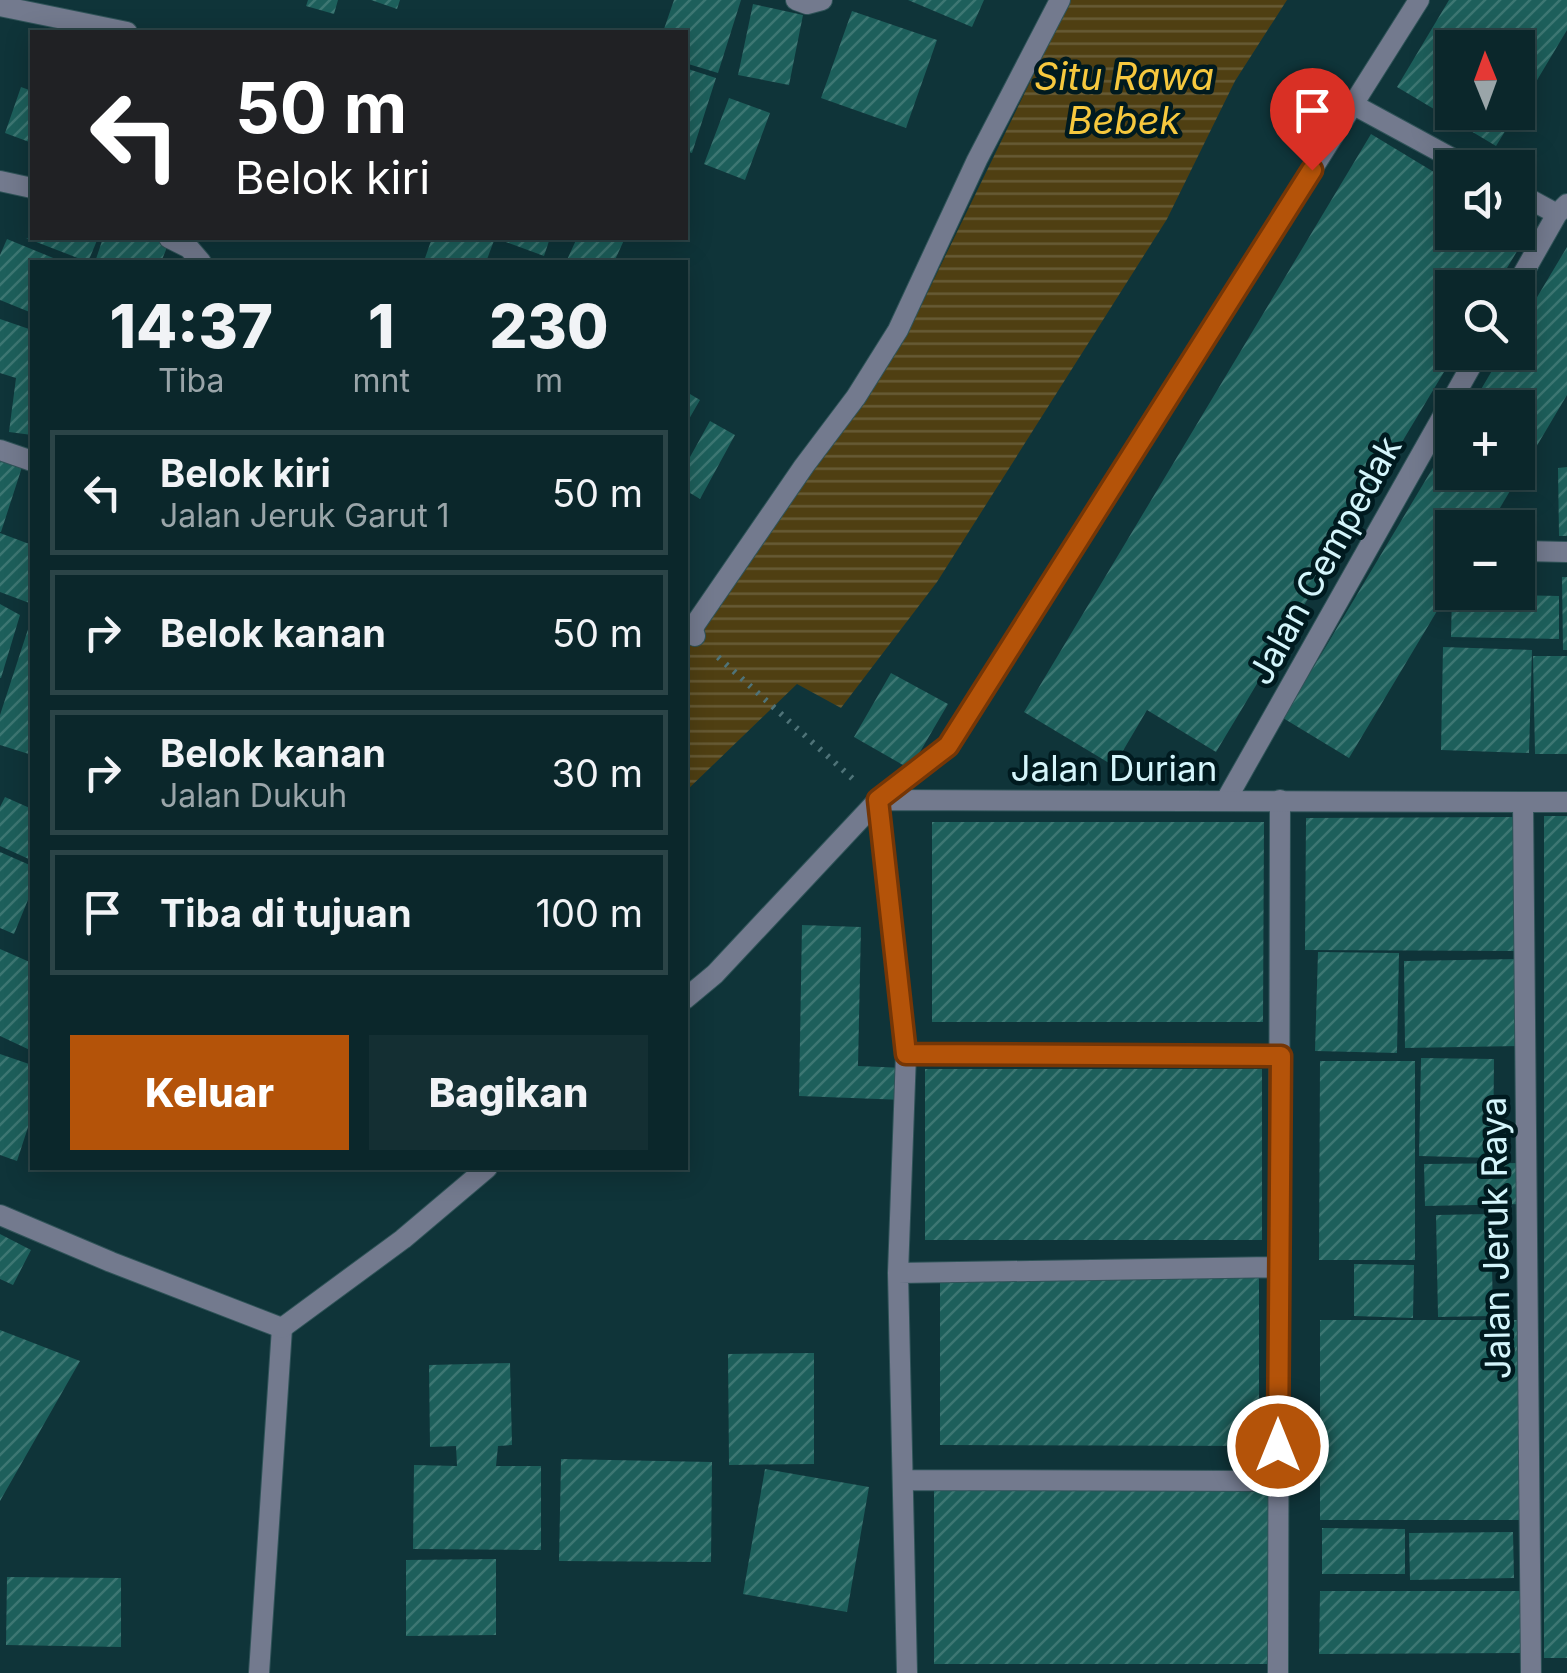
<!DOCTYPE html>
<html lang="id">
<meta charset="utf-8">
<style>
body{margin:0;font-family:Inter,sans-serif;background:#142f33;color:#f1f3f6;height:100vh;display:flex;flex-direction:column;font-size:38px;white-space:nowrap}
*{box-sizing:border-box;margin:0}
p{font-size:32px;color:#9aa5a9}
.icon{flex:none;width:55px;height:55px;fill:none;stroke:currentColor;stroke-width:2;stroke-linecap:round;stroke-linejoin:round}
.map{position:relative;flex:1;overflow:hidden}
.drawer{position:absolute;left:30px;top:260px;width:658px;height:910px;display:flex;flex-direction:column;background:#0b272b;border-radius:0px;box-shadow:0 5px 25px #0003,0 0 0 2px #2b4447}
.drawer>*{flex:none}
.banner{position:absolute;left:30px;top:30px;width:658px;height:210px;border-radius:0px;box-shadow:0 5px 25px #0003,0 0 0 2px #2b4447;background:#202124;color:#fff;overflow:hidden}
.needle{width:65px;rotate:359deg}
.buttons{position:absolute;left:1435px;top:30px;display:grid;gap:20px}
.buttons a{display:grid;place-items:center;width:100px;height:100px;border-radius:0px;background:#0b272b;box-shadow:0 5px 25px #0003,0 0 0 2px #2b4447;font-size:50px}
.pin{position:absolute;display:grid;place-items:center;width:85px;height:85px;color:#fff;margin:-102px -42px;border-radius:50% 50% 50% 0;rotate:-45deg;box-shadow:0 0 10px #0007}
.pin .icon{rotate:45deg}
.me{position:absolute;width:110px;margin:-55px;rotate:0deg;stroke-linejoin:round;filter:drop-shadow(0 0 8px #0008)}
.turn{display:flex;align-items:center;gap:35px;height:210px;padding:0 40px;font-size:45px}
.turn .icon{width:130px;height:130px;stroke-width:2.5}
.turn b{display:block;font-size:70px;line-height:85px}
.eta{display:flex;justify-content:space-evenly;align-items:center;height:170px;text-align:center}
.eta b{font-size:60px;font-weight:800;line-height:70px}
.button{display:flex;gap:20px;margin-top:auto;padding:20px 40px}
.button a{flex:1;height:115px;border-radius:0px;background:#b45309;color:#fff;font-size:40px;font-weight:800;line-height:115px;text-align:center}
.button a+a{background:#142f33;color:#f1f3f6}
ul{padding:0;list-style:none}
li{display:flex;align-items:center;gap:30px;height:125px;margin:0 20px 15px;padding:0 20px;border:5px solid #2b4447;border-radius:0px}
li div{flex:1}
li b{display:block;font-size:38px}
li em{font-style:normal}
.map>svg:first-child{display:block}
.water{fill:url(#water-rules)}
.building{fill:url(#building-hatch)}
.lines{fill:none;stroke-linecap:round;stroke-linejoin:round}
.minor-casing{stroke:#2f5358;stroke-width:22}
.tertiary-casing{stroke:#2f5358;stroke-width:22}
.path{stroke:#4f7378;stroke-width:6;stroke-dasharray:2.5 8;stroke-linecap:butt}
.minor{stroke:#737a8e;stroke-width:20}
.tertiary{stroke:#737a8e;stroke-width:20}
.route-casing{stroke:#753606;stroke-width:25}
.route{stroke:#b45309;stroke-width:18}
.labels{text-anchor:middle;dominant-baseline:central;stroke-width:9;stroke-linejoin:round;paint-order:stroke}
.street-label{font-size:35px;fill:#d4f5fb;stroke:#001a1f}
.water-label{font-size:38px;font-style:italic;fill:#f6c83e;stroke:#001a1f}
</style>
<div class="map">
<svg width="1567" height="1673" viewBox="0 0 1567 1673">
<defs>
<pattern id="water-rules" width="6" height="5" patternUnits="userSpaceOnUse" patternTransform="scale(2.5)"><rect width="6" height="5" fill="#4f3f12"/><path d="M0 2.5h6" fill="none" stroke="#675b35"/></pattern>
<pattern id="building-hatch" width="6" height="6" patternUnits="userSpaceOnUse" patternTransform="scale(2.5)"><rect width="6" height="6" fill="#1d5f5b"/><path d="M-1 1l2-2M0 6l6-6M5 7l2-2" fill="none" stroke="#3d7773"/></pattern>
</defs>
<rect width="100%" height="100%" fill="#0f3439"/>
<!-- water -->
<path class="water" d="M 1070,0 L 1287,0 L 1235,81 L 1167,219 L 937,582 L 841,708 L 797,684 L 685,792 L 685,651 L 919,310 Z"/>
<!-- building -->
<path class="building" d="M 308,0 L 338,0 L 334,14 L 306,6 Z
M 371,0 L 400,0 L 397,9 Z
M 674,0 L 741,0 L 718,73 L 685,63 L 685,32 L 663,32 Z
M 908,0 L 984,0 L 972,27 Z
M 1449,0 L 1567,0 L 1567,30 L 1518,112 L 1518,48 L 1452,48 L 1452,112 L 1517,112 L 1496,146 L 1397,87 Z
M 753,4 L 803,15 L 789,85 L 738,75 Z
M 852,11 L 937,40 L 906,128 L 821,98 Z
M 685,68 L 716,78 L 692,153 L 685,151 Z
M 21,87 L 32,91 L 32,143 L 5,133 Z
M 729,98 L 770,113 L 745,180 L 704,164 Z
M 1371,134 L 1452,183 L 1452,232 L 1518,232 L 1518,221 L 1531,228 L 1495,288 L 1452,288 L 1452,352 L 1456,352 L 1216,752 L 1147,710 L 1114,766 L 1024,712 Z
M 26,238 L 98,238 L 88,262 Z
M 103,238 L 148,238 L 168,245 L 161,262 L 95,262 Z
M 432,238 L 495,238 L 486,262 L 428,262 L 424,261 Z
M 505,238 L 550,238 L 544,256 L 503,241 Z
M 577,238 L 625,238 L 614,262 L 566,262 Z
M 7,239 L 63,262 L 32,262 L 32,313 L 0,300 L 0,255 Z
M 1567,247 L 1567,395 L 1488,528 L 1452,528 L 1452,586 L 1349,758 L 1283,718 L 1452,436 L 1452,472 L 1518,472 L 1518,408 L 1470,408 L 1503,352 L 1518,352 L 1518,329 Z
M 0,319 L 32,330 L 32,435 L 9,432 L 16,378 L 0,373 Z
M 685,391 L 700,400 L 685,426 Z
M 710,421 L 735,435 L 700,499 L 685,490 L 685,466 Z
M 0,453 L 24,461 L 1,532 L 0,532 Z
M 1567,467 L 1567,536 L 1559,536 L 1558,468 Z
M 0,533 L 32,545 L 32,604 L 0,592 Z
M 1562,577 L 1567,577 L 1567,650 L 1563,650 Z
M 1452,594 L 1559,596 L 1559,639 L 1451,637 Z
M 0,604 L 20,615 L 1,678 L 0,678 Z
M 32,617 L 32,755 L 0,745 L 0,715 Z
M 1443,647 L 1532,650 L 1529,753 L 1441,750 Z
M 1533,656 L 1567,656 L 1567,754 L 1535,754 Z
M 891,673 L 948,704 L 910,769 L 854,737 Z
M 5,797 L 32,809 L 31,860 L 0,846 L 0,807 Z
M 1544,816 L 1567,816 L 1567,1658 L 1544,1658 Z
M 1514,817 L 1514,951 L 1305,950 L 1306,818 Z
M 932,822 L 1264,822 L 1263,1022 L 932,1022 Z
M 0,852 L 32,866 L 32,890 L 14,934 L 0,928 Z
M 802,925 L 861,927 L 858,1066 L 905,1068 L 904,1100 L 799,1096 Z
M 0,949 L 32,963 L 32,1051 L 0,1036 Z
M 1318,952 L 1399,953 L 1397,1053 L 1315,1051 Z
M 1518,959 L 1520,1046 L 1405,1048 L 1404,961 Z
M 0,1054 L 32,1065 L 32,1115 L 17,1161 L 0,1155 Z
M 1421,1058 L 1494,1059 L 1493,1158 L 1419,1156 Z
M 1320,1061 L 1415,1061 L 1415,1260 L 1319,1260 Z
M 925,1069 L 1262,1069 L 1262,1240 L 925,1240 Z
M 1524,1163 L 1525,1204 L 1425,1206 L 1424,1164 Z
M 1491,1214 L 1493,1316 L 1438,1317 L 1436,1215 Z
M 0,1234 L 31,1250 L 13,1285 L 0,1279 Z
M 1354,1264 L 1414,1265 L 1413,1318 L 1354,1316 Z
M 940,1277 L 1259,1277 L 1259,1446 L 940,1445 Z
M 1320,1320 L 1522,1320 L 1521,1520 L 1320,1520 Z
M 0,1330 L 80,1361 L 0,1501 Z
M 814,1353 L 814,1464 L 729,1465 L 728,1354 Z
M 510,1363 L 512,1445 L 498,1446 L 496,1466 L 541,1466 L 541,1550 L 413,1549 L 414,1465 L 457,1466 L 456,1446 L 430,1447 L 429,1365 Z
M 561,1459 L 712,1462 L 711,1562 L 559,1561 Z
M 765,1469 L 869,1487 L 847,1612 L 743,1594 Z
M 934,1487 L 1272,1487 L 1272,1664 L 934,1664 Z
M 1322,1528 L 1405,1529 L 1405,1574 L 1322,1574 Z
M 1513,1532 L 1514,1578 L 1410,1580 L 1409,1533 Z
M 496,1559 L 496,1635 L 406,1636 L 406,1560 Z
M 7,1577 L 121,1578 L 121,1647 L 6,1645 Z
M 1320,1591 L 1522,1591 L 1521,1653 L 1319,1654 Z"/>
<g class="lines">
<!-- minor casing -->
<g class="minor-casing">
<path id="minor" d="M 796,0 L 807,4 L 822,0
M 0,6 L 127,32
M 1354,105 L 1470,168
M 0,181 L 32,188
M 1518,193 L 1557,214 L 1567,204
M 169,238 L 189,248 L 201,262
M 1515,288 L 1557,214
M 0,450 L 32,461
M 1518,551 L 1567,552
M 695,636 L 693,629 L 696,623 L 804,466 L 856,397 L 898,330 L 977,160 L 1060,0
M 1226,800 L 1479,352
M 1523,802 L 1531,1673
M 906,1054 L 1281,1056
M 898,1273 L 1280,1267
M 904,1480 L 1278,1481
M 259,1673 L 282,1328
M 907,1673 L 898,1273 L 906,1054 L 878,800 L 948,746 L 1419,0
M 1278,1673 L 1280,800"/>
</g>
<!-- tertiary casing -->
<g class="tertiary-casing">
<path id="tertiary" d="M 685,999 L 715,974 L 878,800 L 1567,802
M 0,1215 L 111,1262 L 282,1328 L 403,1239 L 487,1168"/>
</g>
<!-- path -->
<path class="path" d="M 718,657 L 853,779"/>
<!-- minor -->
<use href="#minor" class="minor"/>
<!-- tertiary -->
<use href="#tertiary" class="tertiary"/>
</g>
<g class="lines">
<!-- route casing -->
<g class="route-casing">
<path id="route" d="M 1278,1446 L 1281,1056 L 906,1054 L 878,800 L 948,746 L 1312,170"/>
</g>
<!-- route -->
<use href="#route" class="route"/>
</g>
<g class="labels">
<!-- street labels -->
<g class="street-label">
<text transform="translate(1324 560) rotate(-61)">Jalan Cempedak</text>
<text x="1114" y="768">Jalan Durian</text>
<text transform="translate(1495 1238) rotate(-91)">Jalan Jeruk Raya</text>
</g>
<!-- water labels -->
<g class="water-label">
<text x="1124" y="76">Situ Rawa<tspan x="1124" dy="44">Bebek</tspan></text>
</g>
</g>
</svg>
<div class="buttons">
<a><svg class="needle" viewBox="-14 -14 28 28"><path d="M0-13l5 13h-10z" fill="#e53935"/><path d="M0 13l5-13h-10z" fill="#9aa5a9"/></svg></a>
<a><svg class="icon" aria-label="sound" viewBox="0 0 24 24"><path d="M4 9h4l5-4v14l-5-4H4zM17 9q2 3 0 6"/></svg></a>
<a><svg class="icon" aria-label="search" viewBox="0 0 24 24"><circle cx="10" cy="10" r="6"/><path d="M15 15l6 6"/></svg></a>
<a>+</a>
<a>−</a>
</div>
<div class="pin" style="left:1312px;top:170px;background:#d93025"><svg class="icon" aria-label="arrive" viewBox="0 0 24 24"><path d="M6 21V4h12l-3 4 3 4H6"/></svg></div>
<svg class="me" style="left:1278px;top:1446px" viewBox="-20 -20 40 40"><circle r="17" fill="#b45309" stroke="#fff" stroke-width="3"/><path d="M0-11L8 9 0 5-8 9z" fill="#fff"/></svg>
<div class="banner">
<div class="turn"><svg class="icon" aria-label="left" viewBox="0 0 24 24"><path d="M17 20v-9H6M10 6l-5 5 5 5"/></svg><div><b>50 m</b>Belok kiri</div></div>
</div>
<section class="drawer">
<div class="eta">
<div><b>14:37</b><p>Tiba</p></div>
<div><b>1</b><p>mnt</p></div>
<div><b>230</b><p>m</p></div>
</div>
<ul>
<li><svg class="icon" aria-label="left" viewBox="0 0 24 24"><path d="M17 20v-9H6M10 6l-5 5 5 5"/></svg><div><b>Belok kiri</b><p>Jalan Jeruk Garut 1</p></div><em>50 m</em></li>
<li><svg class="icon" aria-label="right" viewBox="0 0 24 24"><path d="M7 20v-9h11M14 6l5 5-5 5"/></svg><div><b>Belok kanan</b></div><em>50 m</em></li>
<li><svg class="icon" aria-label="right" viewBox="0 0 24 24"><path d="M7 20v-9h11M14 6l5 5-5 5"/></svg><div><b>Belok kanan</b><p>Jalan Dukuh</p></div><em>30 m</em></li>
<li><svg class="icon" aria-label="arrive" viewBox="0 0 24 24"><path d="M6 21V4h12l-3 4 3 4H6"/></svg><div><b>Tiba di tujuan</b></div><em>100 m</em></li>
</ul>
<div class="button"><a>Keluar</a><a>Bagikan</a></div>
</section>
</div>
